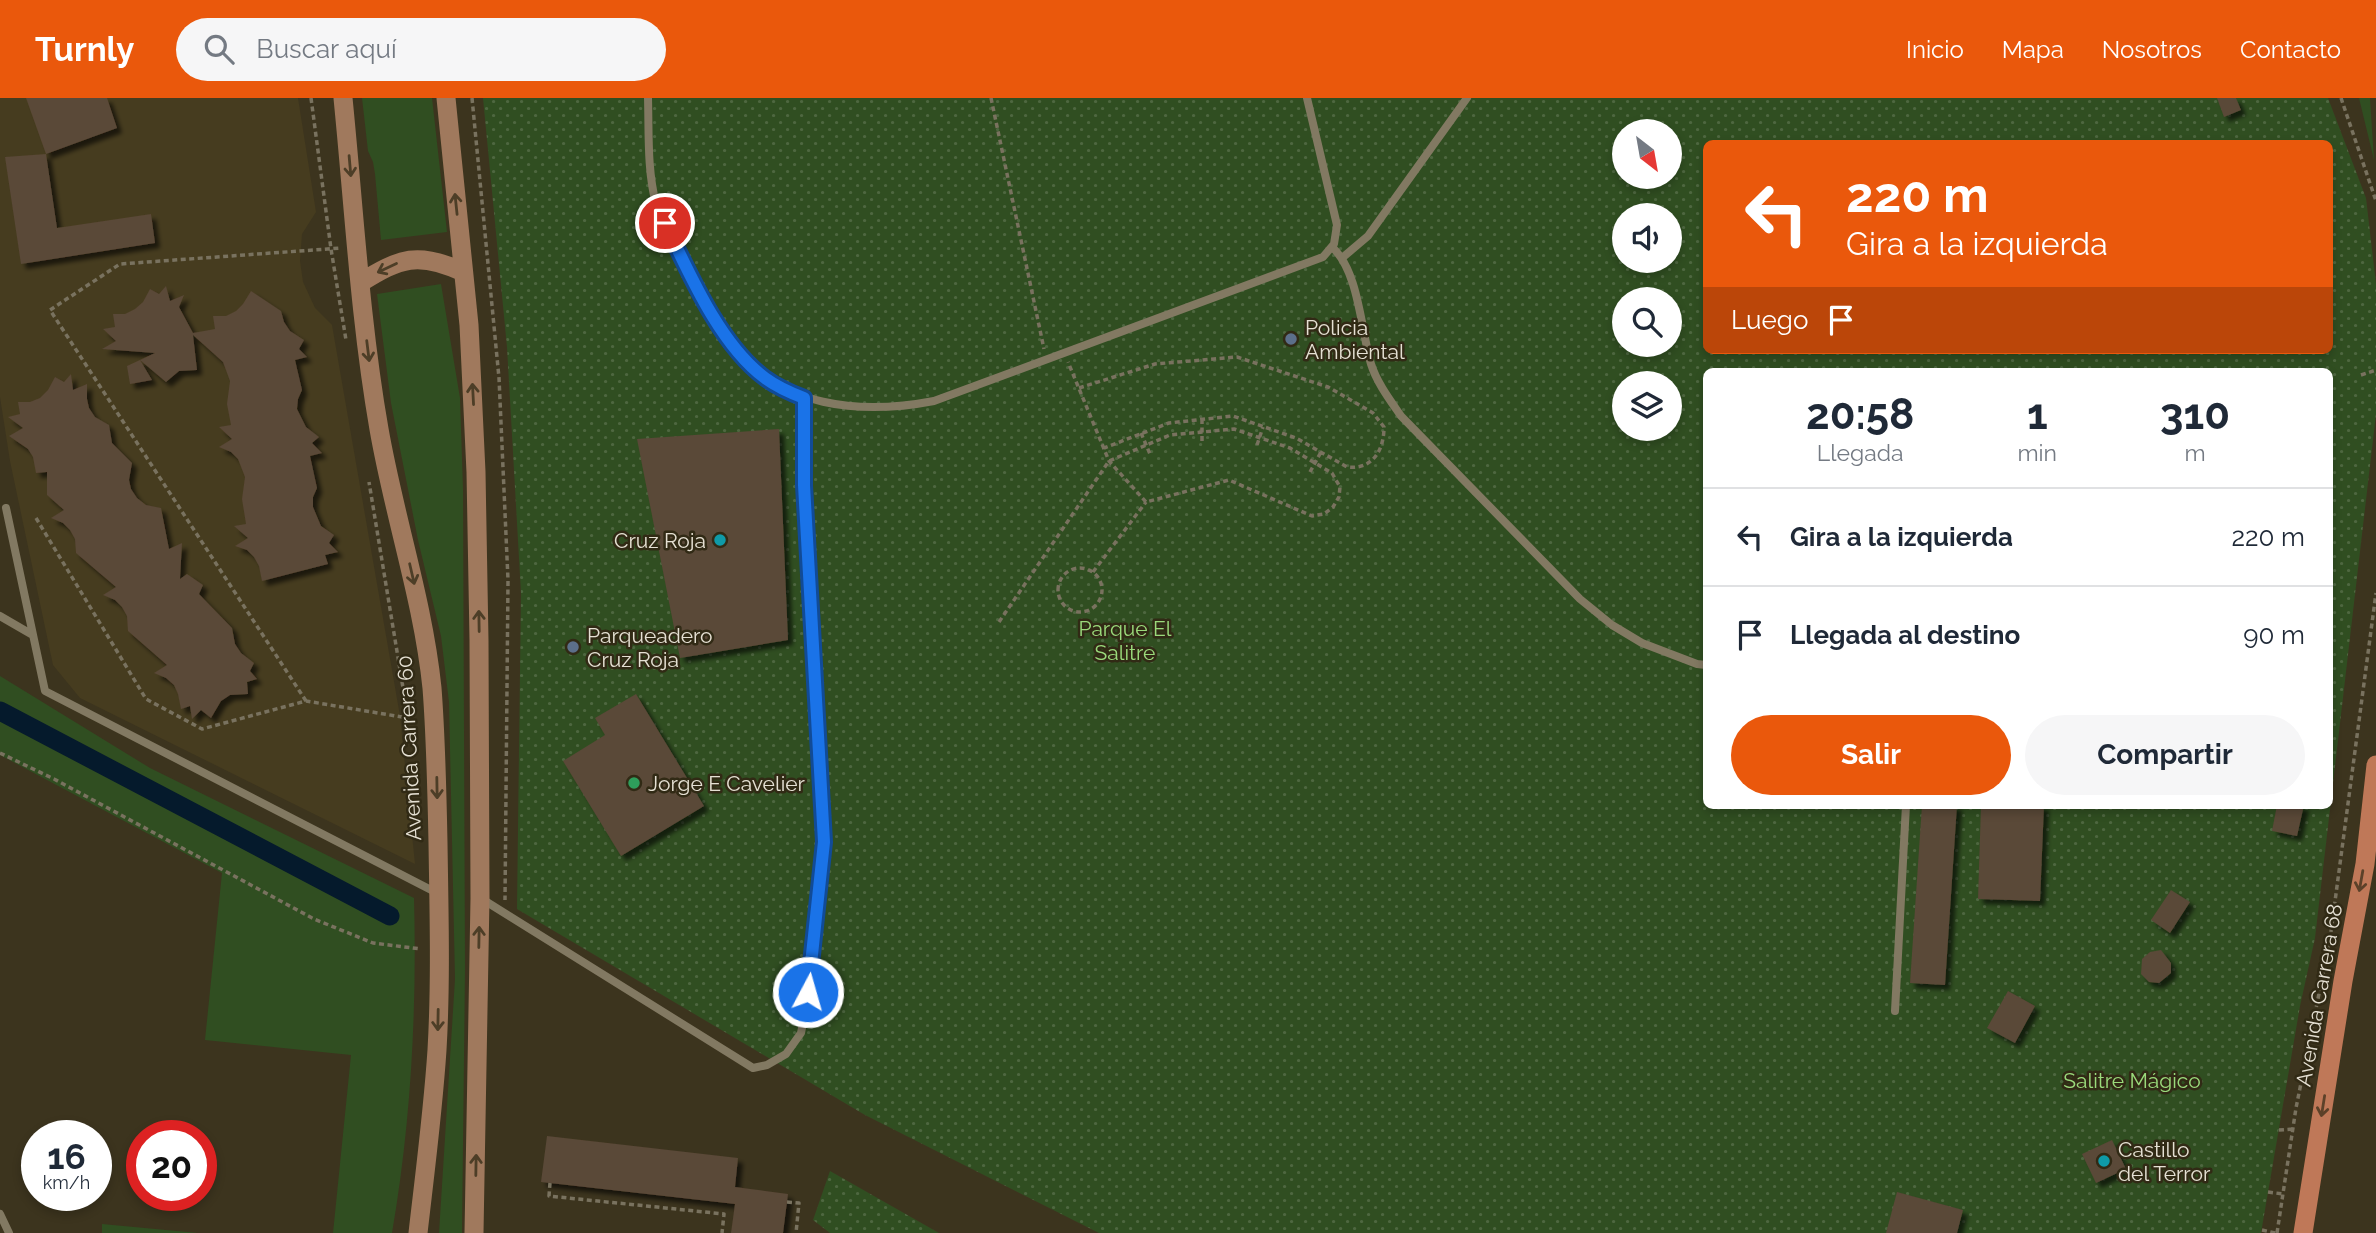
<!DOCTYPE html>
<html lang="es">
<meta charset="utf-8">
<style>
body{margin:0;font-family:Raleway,sans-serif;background:#f6f6f7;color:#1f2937;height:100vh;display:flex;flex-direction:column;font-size:26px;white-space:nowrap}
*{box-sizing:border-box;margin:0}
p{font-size:23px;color:#747a83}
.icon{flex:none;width:38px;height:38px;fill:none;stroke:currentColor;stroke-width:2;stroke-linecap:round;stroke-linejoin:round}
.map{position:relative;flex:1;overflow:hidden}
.details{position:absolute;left:1703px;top:270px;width:630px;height:441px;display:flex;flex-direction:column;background:#fff;border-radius:10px;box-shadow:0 4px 10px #0003}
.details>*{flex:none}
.top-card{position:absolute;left:1703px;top:42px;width:630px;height:214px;border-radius:10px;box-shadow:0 4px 10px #0003;background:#ea580c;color:#fff;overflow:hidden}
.needle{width:46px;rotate:149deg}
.buttons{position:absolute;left:1612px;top:21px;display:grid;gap:14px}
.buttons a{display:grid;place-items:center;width:70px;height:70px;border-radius:50%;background:#fff;box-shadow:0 4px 10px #0003;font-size:35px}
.speed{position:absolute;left:21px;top:1022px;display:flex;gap:14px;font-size:35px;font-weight:700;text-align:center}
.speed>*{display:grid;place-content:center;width:91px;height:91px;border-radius:50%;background:#fff;box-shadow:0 4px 10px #0003;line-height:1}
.speed small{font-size:18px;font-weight:400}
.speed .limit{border:10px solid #d22;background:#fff;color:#111}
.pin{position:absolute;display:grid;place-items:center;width:60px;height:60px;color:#fff;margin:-30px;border:4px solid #fff;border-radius:50%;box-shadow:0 2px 7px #0007}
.me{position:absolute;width:77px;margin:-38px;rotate:6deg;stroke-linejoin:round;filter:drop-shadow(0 0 5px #0008)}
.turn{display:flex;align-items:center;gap:24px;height:147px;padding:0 28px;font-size:32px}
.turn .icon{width:91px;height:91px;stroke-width:2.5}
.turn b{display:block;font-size:49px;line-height:60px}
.then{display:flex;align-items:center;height:66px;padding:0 28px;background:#0003;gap:14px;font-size:26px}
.eta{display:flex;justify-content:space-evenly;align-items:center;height:119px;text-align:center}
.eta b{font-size:42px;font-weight:700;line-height:49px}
.cta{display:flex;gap:14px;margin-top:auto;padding:14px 28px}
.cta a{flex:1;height:80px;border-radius:42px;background:#ea580c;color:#fff;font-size:28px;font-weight:700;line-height:80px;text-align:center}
.cta a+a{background:#f6f6f7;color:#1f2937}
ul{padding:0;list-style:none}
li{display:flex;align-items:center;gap:21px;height:98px;padding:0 28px;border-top:2px solid #e0e1e3}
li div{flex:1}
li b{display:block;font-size:26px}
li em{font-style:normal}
header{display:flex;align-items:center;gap:42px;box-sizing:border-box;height:98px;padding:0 35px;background:#ea580c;color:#fff}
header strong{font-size:33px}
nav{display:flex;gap:38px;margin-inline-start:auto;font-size:24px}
.search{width:490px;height:63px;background:#f6f6f7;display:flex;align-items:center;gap:18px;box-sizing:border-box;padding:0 24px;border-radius:38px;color:#747a83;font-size:26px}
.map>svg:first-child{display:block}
.built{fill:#463c1f}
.grass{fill:#304e21}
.park{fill:url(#park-dots);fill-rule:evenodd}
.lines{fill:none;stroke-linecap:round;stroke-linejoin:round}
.canal{stroke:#051a2c;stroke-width:19}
.building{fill:#5a4837;filter:url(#shadow)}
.path{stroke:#79725f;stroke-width:3.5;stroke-dasharray:5 3.5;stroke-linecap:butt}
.service{stroke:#827962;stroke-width:8}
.secondary{stroke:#a0795d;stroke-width:19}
.primary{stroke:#bf7858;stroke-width:19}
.oneway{stroke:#4d3e27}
.oneway2{stroke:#5c4129}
.route-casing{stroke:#114b97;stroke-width:18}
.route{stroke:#1a73e8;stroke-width:12}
.service-dot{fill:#5c6f8a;stroke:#312a15;stroke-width:2.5}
.culture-dot{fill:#0f9aa8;stroke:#312a15;stroke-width:2.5}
.leisure-dot{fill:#2e9e5b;stroke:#312a15;stroke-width:2.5}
.labels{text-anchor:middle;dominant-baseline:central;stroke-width:5;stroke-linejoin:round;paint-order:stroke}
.poi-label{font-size:21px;fill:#e5e0d3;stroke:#312a15;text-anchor:start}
.park-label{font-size:21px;fill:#9ada7b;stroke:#312a15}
.street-label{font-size:21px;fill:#e5e0d3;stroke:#312a15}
</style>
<header>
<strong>Turnly</strong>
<div class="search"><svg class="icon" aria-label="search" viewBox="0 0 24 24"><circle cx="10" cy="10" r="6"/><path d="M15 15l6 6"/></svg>Buscar aquí</div>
<nav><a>Inicio</a><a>Mapa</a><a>Nosotros</a><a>Contacto</a></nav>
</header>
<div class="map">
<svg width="2376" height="1135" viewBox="0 0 2376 1135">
<defs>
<pattern id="park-dots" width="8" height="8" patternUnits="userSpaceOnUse" patternTransform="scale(1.75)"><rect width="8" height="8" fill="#304e21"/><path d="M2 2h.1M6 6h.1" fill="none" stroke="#4e6740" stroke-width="1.8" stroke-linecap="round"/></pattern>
<filter id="shadow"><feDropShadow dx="5" dy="5" stdDeviation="2" flood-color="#0009"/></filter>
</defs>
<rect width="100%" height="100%" fill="#3c341e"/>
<!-- built -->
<path class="built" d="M 0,0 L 298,0 L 316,114 L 302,136 L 300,163 L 303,184 L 315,210 L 332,227 L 400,618 L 415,766 L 80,600 L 53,567 L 10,363 L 0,299 Z"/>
<!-- grass -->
<path class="grass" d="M 362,0 L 432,0 L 447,134 L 381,142 L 375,76 L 373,64 L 368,53 Z
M 2359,0 L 2370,0 L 2374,62 Z
M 441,186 L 460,300 L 463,391 L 465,870 L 462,1135 L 439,1135 L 455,881 L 449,604 L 441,538 L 418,442 L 391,305 L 377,196 Z
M 0,578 L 150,670 L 414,800 C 417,912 411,1025 392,1135 L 333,1135 L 351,957 L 205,942 L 222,775 L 0,657 Z
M 102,1126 L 198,1135 L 102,1135 Z"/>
<!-- park -->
<path class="park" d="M 483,0 L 2328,0 L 2366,100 L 2376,186 L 2376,316 L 2315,840 L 2300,908 L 2261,1135 L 1099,1135 L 865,1017 L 517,811 L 521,495 L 507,249 ZM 1624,33 L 1670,33 L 1670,79 L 1624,79 ZM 1706,46 L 2329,46 L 2329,252 L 1706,252 ZM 1624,117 L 1670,117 L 1670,163 L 1624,163 ZM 1624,201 L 1670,201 L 1670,247 L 1624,247 ZM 1706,273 L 2329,273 L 2329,707 L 1706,707 ZM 1624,285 L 1670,285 L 1670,331 L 1624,331 Z
M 830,1073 L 939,1135 L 830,1135 L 813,1122 Z"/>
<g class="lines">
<!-- canal -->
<path class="canal" d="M 0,613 L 390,818"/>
</g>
<!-- building -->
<path class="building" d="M 26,0 L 107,0 L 117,30 L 46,56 Z
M 2217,0 L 2236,0 L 2241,12 L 2224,19 Z
M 46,56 L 57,130 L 151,116 L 155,145 L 21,166 L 5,59 Z
M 166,188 L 170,203 L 184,197 L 179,209 L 193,235 L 215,231 L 213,218 L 226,218 L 236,213 L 243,206 L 251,193 L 281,213 L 284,224 L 290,233 L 304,242 L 299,251 L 307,259 L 295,262 L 302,292 L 298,301 L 297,311 L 306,329 L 319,339 L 312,345 L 322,355 L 310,358 L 317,390 L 313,399 L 313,409 L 321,428 L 334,437 L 329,445 L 338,454 L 325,457 L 328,466 L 262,483 L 259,468 L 254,459 L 247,452 L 235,448 L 248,440 L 234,428 L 246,426 L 242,401 L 245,379 L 238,361 L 231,354 L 219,349 L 232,341 L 219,329 L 231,327 L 227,306 L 230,283 L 223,264 L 193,237 L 197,272 L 179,273 L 166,284 L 140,262 L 155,255 L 102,251 L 116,243 L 103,231 L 115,229 L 113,216 L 125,216 L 135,211 L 143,204 L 150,191 L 159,196 Z
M 140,262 L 152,282 L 130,286 L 127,268 Z
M 71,276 L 73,292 L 87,286 L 87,301 L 89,310 L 95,319 L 109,327 L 112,345 L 132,365 L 129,382 L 131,391 L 137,400 L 146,407 L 161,410 L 169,451 L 182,445 L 180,481 L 187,476 L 203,487 L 199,496 L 232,530 L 235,546 L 241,555 L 254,565 L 250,573 L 257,581 L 247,584 L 248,596 L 230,597 L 221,603 L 211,620 L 201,612 L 192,621 L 190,608 L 181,611 L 178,596 L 174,587 L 166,580 L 154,575 L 167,567 L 128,533 L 127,518 L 122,509 L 115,502 L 103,497 L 116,489 L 76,455 L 75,441 L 70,432 L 63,425 L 51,420 L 64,412 L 47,397 L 47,374 L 36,375 L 33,359 L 28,351 L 9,338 L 23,330 L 8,319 L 20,316 L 18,304 L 30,304 L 40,300 L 48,292 L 55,279 L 64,284 Z
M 779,331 L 788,542 L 680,560 L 637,341 Z
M 636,596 L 704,708 L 621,758 L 563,663 L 605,637 L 595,620 Z
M 1922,707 L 1957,707 L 1945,887 L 1910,885 Z
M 1981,707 L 2044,707 L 2040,803 L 1978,801 Z
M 2277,707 L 2304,707 L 2297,738 L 2272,733 Z
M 2171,792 L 2190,804 L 2170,835 L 2151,822 Z
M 2161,852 L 2171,865 L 2171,875 L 2159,885 L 2149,884 L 2141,876 L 2142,861 L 2150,854 Z
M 2008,893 L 2035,908 L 2015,945 L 1987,930 Z
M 547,1038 L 738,1060 L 735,1089 L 788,1096 L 783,1135 L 731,1135 L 735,1106 L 541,1084 Z
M 2112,1042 L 2126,1071 L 2096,1085 L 2082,1056 Z
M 1897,1094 L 1963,1112 L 1957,1135 L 1886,1135 Z"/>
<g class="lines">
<!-- path -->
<path class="path" d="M 311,0 L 331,151 L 346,242
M 472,0 L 499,280 L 508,482 L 505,802
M 991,0 L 1044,251
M 2341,0 L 2376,103
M 2361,277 L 2376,272
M 1079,290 L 1155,266 L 1237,259 L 1328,289 L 1373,315 L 1384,329 C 1384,353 1372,372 1347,369 L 1296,340 L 1233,318 L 1169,325 L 1104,350
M 1202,321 L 1202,345
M 1141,335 L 1150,356
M 1257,347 L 1263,329
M 1310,374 L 1321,354
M 36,420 L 146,601 L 202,631 L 306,603 L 408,620 L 369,384
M1058 492a22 22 0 1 1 44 0a22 22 0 1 1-44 0Z
M 1093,474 L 1146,404
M 999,524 L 1109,363 L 1170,337 L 1234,331 L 1290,350 L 1315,365 L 1332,375 L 1340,389 L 1339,399 L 1333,409 L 1324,416 L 1312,418 L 1229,382 L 1146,404 L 1109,363 L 1068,264
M 306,603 L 50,212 L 120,166 L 341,150
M 0,655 L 54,681 L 314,821 L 373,845 L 421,851
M 2275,707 L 2276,709
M 2279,1032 L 2293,1031
M 550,1085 L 549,1098 L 724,1116 L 722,1135
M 2268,1094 L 2283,1096
M 787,1104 L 799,1105 L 796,1135
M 2262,1132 L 2275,1135
M 2277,1135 L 2296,1010 L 2330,841 L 2376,495"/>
<!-- service -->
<path class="service" d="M 648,0 C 649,34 647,72 656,106 C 663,130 682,159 694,182 C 706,203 717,226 731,246 C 779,310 861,317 934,303 L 1323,159 L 1334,146 L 1337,127 L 1307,0
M 1332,149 C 1359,173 1361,233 1371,266 C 1377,285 1390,302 1401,318 L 1580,501 L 1612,527 L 1642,545 L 1697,566 L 1706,567
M 1342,160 L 1368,138 L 1467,0
M 6,410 L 45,593 L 439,796
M 0,518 L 31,536
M 482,801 L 753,970 L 767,967 L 786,956 L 801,935 L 809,894 L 824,744 L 804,387 L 804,300
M 1895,913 L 1906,707
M 0,1116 L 9,1135"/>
<!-- secondary -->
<path class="secondary" d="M 343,0 C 354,110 360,222 379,331 C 394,418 423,502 432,590 C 436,642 437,693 438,745 C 439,814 441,883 437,952 C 433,1013 425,1074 418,1135
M 446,0 L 469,227 L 476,374 L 479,542 L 480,800 L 474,1135
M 360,185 C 400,160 418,153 463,174"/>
<!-- primary -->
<path class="primary" d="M 2303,1135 L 2343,883 L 2365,766 L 2376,667"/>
</g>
<!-- one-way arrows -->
<defs><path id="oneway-shaft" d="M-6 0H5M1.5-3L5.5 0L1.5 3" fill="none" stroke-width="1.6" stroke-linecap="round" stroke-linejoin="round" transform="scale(1.75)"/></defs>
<g class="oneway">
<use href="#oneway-shaft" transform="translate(350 68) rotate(85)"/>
<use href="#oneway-shaft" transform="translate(456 106) rotate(-96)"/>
<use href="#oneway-shaft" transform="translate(387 170) rotate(155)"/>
<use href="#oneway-shaft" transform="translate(368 253) rotate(83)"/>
<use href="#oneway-shaft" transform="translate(473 296) rotate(-93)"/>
<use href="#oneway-shaft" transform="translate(412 476) rotate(77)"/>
<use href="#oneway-shaft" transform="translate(479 523) rotate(-91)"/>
<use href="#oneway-shaft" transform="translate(437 690) rotate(89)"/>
<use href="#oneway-shaft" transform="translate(479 839) rotate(-89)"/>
<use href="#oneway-shaft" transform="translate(438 922) rotate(91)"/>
<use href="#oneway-shaft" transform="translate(476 1067) rotate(-89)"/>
</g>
<g class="oneway2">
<use href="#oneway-shaft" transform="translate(2361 783) rotate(100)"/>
<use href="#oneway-shaft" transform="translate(2323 1008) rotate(99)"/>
</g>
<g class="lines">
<!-- route casing -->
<g class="route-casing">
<path id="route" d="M 665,125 C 689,175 720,247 765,280 C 777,289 791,295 804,300 L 804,387 L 824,744 L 808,894"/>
</g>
<!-- route -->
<use href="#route" class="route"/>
</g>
<!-- markers -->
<g class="service-dot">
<circle cx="1291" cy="241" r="7"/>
<circle cx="573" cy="549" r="7"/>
</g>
<g class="culture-dot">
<circle cx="720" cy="442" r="7"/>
<circle cx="2104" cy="1063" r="7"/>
</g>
<circle class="leisure-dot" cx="634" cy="685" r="7"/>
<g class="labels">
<!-- poi labels -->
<g class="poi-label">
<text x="1305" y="229">Policia<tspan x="1305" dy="24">Ambiental</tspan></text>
<text x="706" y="442" text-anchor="end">Cruz Roja</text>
<text x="587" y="537">Parqueadero<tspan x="587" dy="24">Cruz Roja</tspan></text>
<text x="648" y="685">Jorge E Cavelier</text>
<text x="2118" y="1051">Castillo<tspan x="2118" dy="24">del Terror</tspan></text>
</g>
<!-- park labels -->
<g class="park-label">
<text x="1125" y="530">Parque El<tspan x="1125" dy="24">Salitre</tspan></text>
<text x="2132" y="982">Salitre Mágico</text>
</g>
<!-- street labels -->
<g class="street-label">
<text transform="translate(409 650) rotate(-93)">Avenida Carrera 60</text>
<text transform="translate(2319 897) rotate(-80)">Avenida Carrera 68</text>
</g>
</g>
</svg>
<div class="buttons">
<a><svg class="needle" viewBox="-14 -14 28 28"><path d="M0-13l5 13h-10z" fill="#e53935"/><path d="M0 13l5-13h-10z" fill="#747a83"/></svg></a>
<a><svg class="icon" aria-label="sound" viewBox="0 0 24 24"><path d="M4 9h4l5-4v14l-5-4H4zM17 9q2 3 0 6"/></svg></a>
<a><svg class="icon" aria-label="search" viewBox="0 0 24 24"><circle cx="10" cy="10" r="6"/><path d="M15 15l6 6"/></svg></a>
<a><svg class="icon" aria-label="layers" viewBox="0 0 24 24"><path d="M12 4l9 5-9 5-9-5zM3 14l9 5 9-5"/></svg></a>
</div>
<div class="speed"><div>16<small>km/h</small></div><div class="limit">20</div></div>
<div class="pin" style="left:665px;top:125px;background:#d93025"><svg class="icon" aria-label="arrive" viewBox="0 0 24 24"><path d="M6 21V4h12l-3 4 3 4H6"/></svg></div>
<svg class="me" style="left:808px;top:894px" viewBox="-20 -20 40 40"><circle r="17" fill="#1a73e8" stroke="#fff" stroke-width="3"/><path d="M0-11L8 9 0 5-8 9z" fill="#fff"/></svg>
<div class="top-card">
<div class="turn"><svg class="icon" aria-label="left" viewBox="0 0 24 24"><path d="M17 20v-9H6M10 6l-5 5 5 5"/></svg><div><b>220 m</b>Gira a la izquierda</div></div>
<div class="then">Luego<svg class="icon" aria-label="arrive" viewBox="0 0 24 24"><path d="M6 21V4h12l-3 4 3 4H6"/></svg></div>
</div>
<section class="details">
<div class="eta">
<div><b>20:58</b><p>Llegada</p></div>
<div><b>1</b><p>min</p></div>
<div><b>310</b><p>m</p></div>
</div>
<ul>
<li><svg class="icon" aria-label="left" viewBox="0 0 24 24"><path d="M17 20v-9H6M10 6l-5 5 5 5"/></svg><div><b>Gira a la izquierda</b></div><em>220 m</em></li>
<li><svg class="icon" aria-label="arrive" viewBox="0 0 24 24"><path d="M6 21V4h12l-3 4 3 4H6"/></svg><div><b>Llegada al destino</b></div><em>90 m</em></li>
</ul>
<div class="cta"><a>Salir</a><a>Compartir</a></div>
</section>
</div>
